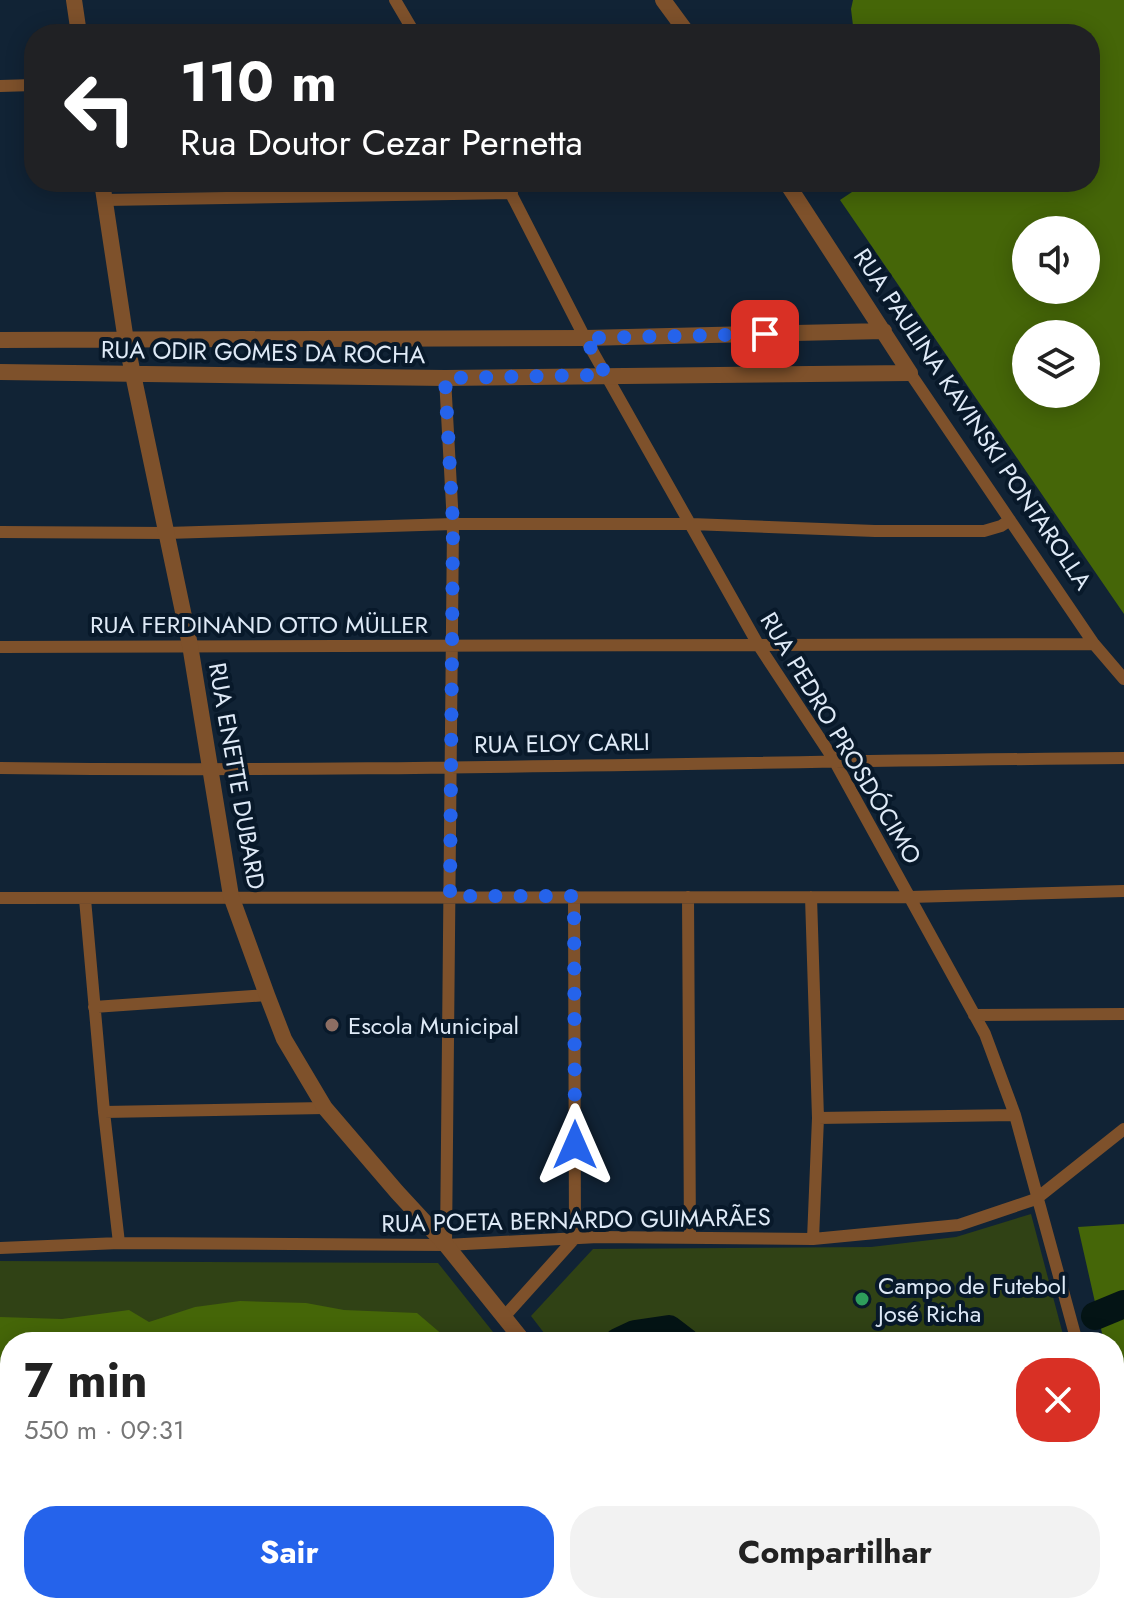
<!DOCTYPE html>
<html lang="pt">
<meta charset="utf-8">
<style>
body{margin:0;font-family:Jost,sans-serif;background:#f2f2f2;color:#222;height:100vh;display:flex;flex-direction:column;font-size:30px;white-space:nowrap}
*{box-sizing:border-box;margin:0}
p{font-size:26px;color:#767676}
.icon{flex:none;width:44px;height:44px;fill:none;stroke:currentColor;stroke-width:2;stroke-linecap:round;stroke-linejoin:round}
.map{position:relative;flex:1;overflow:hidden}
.drawer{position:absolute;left:0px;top:1332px;width:1124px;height:282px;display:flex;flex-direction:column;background:#fff;border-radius:32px 32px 0 0;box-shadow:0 4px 20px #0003}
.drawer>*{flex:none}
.guide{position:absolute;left:24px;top:24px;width:1076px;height:168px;border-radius:32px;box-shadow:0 4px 20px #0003;background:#202124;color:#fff;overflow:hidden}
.buttons{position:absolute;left:1012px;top:216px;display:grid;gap:16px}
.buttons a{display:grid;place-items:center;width:88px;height:88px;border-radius:50%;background:#fff;box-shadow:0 4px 20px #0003;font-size:40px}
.pin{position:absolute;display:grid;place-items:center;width:68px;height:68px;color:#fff;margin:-34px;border-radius:16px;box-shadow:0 4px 12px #0006}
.me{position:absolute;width:88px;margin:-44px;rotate:0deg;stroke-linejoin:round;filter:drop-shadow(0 0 6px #0008)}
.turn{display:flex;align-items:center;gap:28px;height:168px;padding:0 24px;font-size:36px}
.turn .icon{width:104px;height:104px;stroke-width:2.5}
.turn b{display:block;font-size:56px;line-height:68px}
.round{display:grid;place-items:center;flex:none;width:84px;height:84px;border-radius:32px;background:#f2f2f2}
.overview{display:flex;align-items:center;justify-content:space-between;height:136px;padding:0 24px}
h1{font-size:48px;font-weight:700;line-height:60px}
.button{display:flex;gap:16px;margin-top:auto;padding:16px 24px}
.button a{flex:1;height:92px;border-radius:32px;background:#2563eb;color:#fff;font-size:32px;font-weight:700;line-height:92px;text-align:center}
.button a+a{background:#f2f2f2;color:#222}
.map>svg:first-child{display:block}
.green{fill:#304215}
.forest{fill:#456608;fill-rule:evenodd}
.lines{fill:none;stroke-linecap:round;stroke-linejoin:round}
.river{stroke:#041415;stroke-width:28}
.minor{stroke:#7e512b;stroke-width:12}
.tertiary{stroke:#7e512b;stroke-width:16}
.route{stroke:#2563eb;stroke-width:14;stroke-dasharray:0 25.2}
.education-dot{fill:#8d6e63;stroke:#08192a;stroke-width:3}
.leisure-dot{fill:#2e9e5b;stroke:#08192a;stroke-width:3}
.labels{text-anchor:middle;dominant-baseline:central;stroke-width:8;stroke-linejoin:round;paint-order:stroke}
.street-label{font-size:24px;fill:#dfeaf7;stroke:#08192a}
.poi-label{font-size:24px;fill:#dfeaf7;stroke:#08192a;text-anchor:start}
</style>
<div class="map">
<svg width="1124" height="1613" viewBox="0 0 1124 1613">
<rect width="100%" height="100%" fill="#112335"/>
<!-- green -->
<path class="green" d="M 1031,1214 L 1065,1342 L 551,1342 L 531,1316 L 593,1249 L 871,1247 L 956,1237 Z
M 0,1261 L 438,1263 L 501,1342 L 10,1342 L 10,1509 L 0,1508 Z"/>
<!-- forest -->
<path class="forest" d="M 853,0 L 1124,0 L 1124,614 L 840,200 L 867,182 L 1090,182 L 1090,34 L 854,34 L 851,9 ZM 1026,230 L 1086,230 L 1086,290 L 1026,290 ZM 1026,334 L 1086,334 L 1086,394 L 1026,394 Z
M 1124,1224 L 1124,1372 L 1114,1373 L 1114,1342 L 1104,1342 L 1078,1227 Z
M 240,1301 L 306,1303 L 344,1310 L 417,1313 L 451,1342 L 10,1342 L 10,1427 L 0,1425 L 0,1317 L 62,1319 L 129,1310 L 149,1322 L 195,1307 Z"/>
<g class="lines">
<!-- river -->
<path class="river" d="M 1095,1316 L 1124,1304
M 618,1342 L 635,1334 L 669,1329 L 686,1342"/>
<!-- minor -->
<path class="minor" d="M 395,0 L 415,34
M 0,86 L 34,85
M 505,182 L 585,338 L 759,646 L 834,760 L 985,1034 L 1015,1115 L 1077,1342
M 105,200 L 512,193
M 910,373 L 1094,644 L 1124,679
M 445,378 L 453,524 L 446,1245
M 0,532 L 167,533 L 453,524 L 691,524 L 875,531 L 984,531 L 1001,526 L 1010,520
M 0,647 L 1094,644
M 0,768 C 375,773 749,761 1124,758
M 688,897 L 690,1238
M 811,897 L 818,1118 L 813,1239
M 0,898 L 910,897 L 1124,891
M 85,899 L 104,1112 L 119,1243
M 94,1007 L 267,995
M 974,1015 L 1124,1014
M 104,1112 L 325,1108
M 818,1118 L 1015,1115
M 0,1248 L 119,1243 L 446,1245 L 598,1237 L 813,1239 L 959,1225 L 1036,1199 L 1124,1129
M 504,1317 L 575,1238 L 574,896
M 1114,1472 L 1124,1507
M 1114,1549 L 1124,1551
M 59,1604 L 61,1613
M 179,1604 L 182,1613
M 299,1604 L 302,1613
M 415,1604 L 417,1613
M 530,1604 L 532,1613
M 771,1604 L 774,1613
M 889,1604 L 891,1613"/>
<!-- tertiary -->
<path class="tertiary" d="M 74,0 L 79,34
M 663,0 L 688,34
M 102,182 L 126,341 L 190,645 L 231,896 L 267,995 L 284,1039 L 325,1108 L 397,1192 L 446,1245 L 524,1342
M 786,182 L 910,373
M 0,340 L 585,338 L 884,331
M 0,372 L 445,378 L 910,373
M 0,1526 L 10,1527
M 653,1604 L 655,1613"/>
</g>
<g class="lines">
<!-- route -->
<path class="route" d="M 575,1145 L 574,896 L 450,896 L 453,524 L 445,378 L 606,375 L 585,338 L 765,334"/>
</g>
<!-- markers -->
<circle class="education-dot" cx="332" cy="1025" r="8"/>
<circle class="leisure-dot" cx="862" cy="1299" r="8"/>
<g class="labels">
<!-- street labels -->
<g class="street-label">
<text transform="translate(263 352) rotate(1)">RUA ODIR GOMES DA ROCHA</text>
<text transform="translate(973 419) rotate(56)">RUA PAULINA KAVINSKI PONTAROLLA</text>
<text x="259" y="624">RUA FERDINAND OTTO MÜLLER</text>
<text transform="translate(841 738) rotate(59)">RUA PEDRO PROSDÓCIMO</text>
<text transform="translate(562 743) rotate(-1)">RUA ELOY CARLI</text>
<text transform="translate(237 776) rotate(80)">RUA ENETTE DUBARD</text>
<text transform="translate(576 1220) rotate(-1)">RUA POETA BERNARDO GUIMARÃES</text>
</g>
<!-- poi labels -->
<g class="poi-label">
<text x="348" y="1025">Escola Municipal</text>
<text x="878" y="1285">Campo de Futebol<tspan x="878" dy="28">José Richa</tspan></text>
</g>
</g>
</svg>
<div class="buttons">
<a><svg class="icon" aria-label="sound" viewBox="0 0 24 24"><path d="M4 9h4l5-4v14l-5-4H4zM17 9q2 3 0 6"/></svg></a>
<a><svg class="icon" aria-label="layers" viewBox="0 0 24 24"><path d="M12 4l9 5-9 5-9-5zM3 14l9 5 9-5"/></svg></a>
</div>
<div class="pin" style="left:765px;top:334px;background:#d93025"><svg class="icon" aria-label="arrive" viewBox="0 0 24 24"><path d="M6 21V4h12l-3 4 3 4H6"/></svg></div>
<svg class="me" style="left:575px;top:1145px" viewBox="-20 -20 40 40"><path d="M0-17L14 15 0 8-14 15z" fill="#2563eb" stroke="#fff" stroke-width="4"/></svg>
<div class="guide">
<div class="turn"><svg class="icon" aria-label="left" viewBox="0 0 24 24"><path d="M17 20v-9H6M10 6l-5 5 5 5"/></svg><div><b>110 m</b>Rua Doutor Cezar Pernetta</div></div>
</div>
<section class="drawer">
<div class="overview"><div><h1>7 min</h1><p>550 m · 09:31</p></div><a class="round" style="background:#d93025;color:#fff"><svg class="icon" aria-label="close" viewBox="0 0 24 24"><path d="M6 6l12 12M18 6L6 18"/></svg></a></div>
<div class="button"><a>Sair</a><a>Compartilhar</a></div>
</section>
</div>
